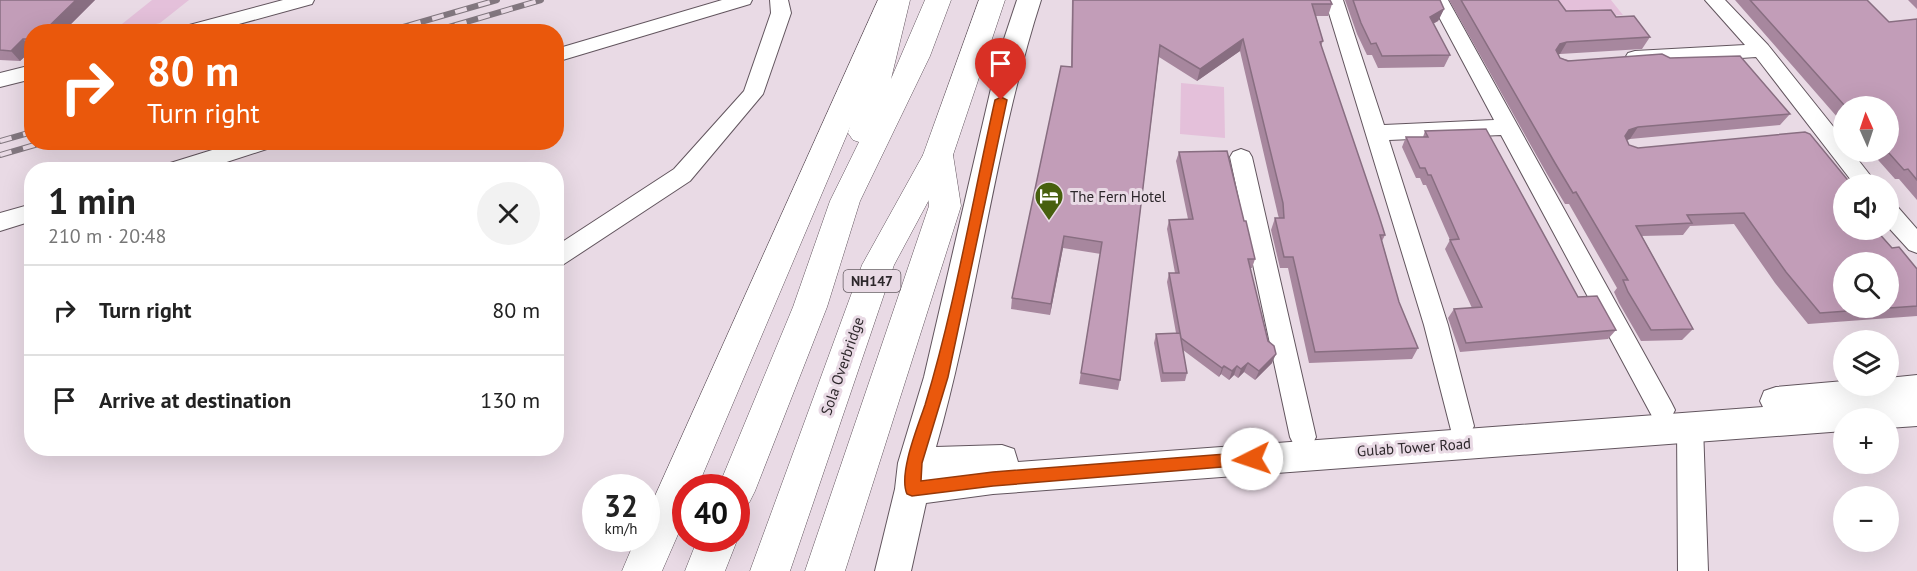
<!DOCTYPE html>
<meta charset="utf-8">
<style>
body{margin:0;font-family:"PT Sans",sans-serif;background:#f2f2f2;color:#222;height:100vh;display:flex;flex-direction:column;font-size:22px;white-space:nowrap}
*{box-sizing:border-box;margin:0}
p{font-size:20px;color:#767676}
.icon{flex:none;width:33px;height:33px;fill:none;stroke:currentColor;stroke-width:2;stroke-linecap:round;stroke-linejoin:round}
.map{position:relative;flex:1;overflow:hidden}
.sheet{position:absolute;left:24px;top:162px;width:540px;height:294px;display:flex;flex-direction:column;background:#fff;border-radius:24px;box-shadow:0 6px 24px #0002}
.sheet>*{flex:none}
.hud{position:absolute;left:24px;top:24px;width:540px;height:126px;border-radius:24px;box-shadow:0 6px 24px #0002;background:#ea580c;color:#fff;overflow:hidden}
.needle{width:39px;rotate:357deg}
.controls{position:absolute;left:1833px;top:96px;display:grid;gap:12px}
.controls a{display:grid;place-items:center;width:66px;height:66px;border-radius:50%;background:#fff;box-shadow:0 6px 24px #0002;font-size:30px}
.speed{position:absolute;left:582px;top:474px;display:flex;gap:12px;font-size:30px;font-weight:700;text-align:center}
.speed>*{display:grid;place-content:center;width:78px;height:78px;border-radius:50%;background:#fff;box-shadow:0 6px 24px #0002;line-height:1}
.speed small{font-size:15px;font-weight:400}
.speed .limit{border:9px solid #d22;background:#fff;color:#111}
.pin{position:absolute;display:grid;place-items:center;width:51px;height:51px;color:#fff;margin:-62px -26px;border-radius:50% 50% 50% 0;rotate:-45deg;box-shadow:0 0 6px #0007}
.pin .icon{rotate:45deg}
.me{position:absolute;width:66px;margin:-33px;rotate:266deg;stroke-linejoin:round;filter:drop-shadow(0 0 4px #0008)}
.turn{display:flex;align-items:center;gap:21px;height:126px;padding:0 24px;font-size:27px}
.turn .icon{width:78px;height:78px;stroke-width:2.5}
.turn b{display:block;font-size:42px;line-height:51px}
.round{display:grid;place-items:center;flex:none;width:63px;height:63px;border-radius:32px;background:#f2f2f2}
.overview{display:flex;align-items:center;justify-content:space-between;height:102px;padding:0 24px}
h1{font-size:36px;font-weight:700;line-height:45px}
ul{padding:0;list-style:none}
li{display:flex;align-items:center;gap:18px;height:90px;padding:0 24px;border-top:2px solid #e0e0e0}
li div{flex:1}
li b{display:block;font-size:22px}
li em{font-style:normal}
.map>svg:first-child{display:block}
.green{fill:#e4c0da}
.lines{fill:none;stroke-linecap:round;stroke-linejoin:round}
.minor-casing{stroke:#62555e;stroke-width:2}
.tertiary-casing{stroke:#62555e;stroke-width:2}
.secondary-casing{stroke:#62555e;stroke-width:1}
.primary-casing{stroke:#62555e;stroke-width:1}
.trunk-casing{stroke:#62555e;stroke-width:1}
.minor{fill:#fff;fill-rule:evenodd}
.tertiary{fill:#fff;fill-rule:evenodd}
.secondary{fill:#fff;fill-rule:evenodd}
.primary{fill:#fff;fill-rule:evenodd}
.trunk{fill:#fff;fill-rule:evenodd}
.rail-casing{stroke:#82777f;stroke-width:6}
.rail{stroke:#e9dae5;stroke-width:4;stroke-dasharray:12;stroke-linecap:butt}
.wall{fill:#a7879e}
.shaded-wall{fill:#886e81}
.building{fill:#c29db8;stroke:#886e81;stroke-width:1.5;fill-rule:evenodd}
.route{fill:#ea580c;stroke:#983908;stroke-width:1.5}
.labels{text-anchor:middle;dominant-baseline:central;stroke-width:6;stroke-linejoin:round;paint-order:stroke}
.shield{fill:#e9dae5;stroke:#655d63;stroke-width:1.5}
.shield-label{font-size:14px;font-weight:bold;fill:#2d272b}
.poi-label{font-size:15px;fill:#2d272b;stroke:#e9dae5;text-anchor:start}
.street-label{font-size:15px;fill:#2d272b;stroke:#e9dae5}
</style>
<div class="map">
<svg width="1917" height="571" viewBox="0 0 1917 571">
<rect width="100%" height="100%" fill="#e9dae5"/>
<!-- green -->
<path class="green" d="M 152,0 L 189,0 L 160,23 L 127,31 L 122,24 Z
M 1553,0 L 1611,0 L 1623,15 L 1566,18 Z
M 1181,83 L 1224,87 L 1225,138 L 1180,134 Z"/>
<g class="lines">
<!-- minor casing -->
<g class="minor-casing">
<path id="minor" d="M 283,0 L 314,0 L 312,4 L 210,32 L 176,32 L 178,28 Z
M 722,0 L 752,0 L 750,4 L 556,62 L 556,49 Z
M 770,0 L 788,0 L 791,13 L 763,94 L 690,181 L 564,264 L 556,267 L 556,246 L 674,169 L 744,91 L 771,13 Z
M 1325,0 L 1343,0 L 1384,125 L 1494,120 L 1430,0 L 1448,0 L 1671,402 L 1675,410 L 1671,418 L 1662,421 L 1653,418 L 1501,135 L 1389,140 L 1448,325 L 1474,426 L 1470,434 L 1461,438 L 1452,434 L 1424,325 Z
M 1705,0 L 1725,0 L 1768,45 L 1844,140 L 1844,152 L 1852,152 L 1877,184 L 1854,184 L 1756,57 L 1635,65 L 1628,63 L 1625,58 L 1628,53 L 1635,51 L 1745,45 Z
M 32,65 L 32,79 L 0,87 L 0,73 Z
M 238,142 L 275,142 L 273,147 L 202,170 L 164,170 L 167,164 Z
M 1241,149 L 1249,152 L 1252,157 L 1316,437 L 1312,445 L 1303,449 L 1294,445 L 1290,437 L 1230,157 L 1233,152 Z
M 1888,203 L 1896,205 L 1917,229 L 1917,253 L 1909,250 L 1888,227 Z
M 32,204 L 32,221 L 0,231 L 0,213 Z
M 1690,414 L 1699,418 L 1703,426 L 1708,571 L 1678,571 L 1677,426 L 1681,418 Z"/>
</g>
<!-- tertiary casing -->
<g class="tertiary-casing">
<path id="tertiary" d="M 1017,0 L 1041,0 C 994,146 978,300 936,447 L 1002,445 L 1014,449 L 1018,462 L 1763,407 L 1760,401 L 1764,391 L 1776,387 L 1844,381 L 1844,386 L 1888,386 L 1888,378 L 1917,375 L 1917,426 L 1888,428 L 1888,418 L 1844,418 L 1844,431 L 993,494 L 926,503 L 911,571 L 875,571 L 895,489 L 898,463 L 924,377 L 999,54 Z"/>
</g>
<!-- secondary casing -->
<g class="secondary-casing">
<path id="secondary" d="M 878,0 L 904,0 L 697,488 L 686,488 L 686,516 L 662,571 L 622,571 L 636,538 L 646,538 L 646,516 Z"/>
</g>
<!-- primary casing -->
<g class="primary-casing">
<path id="primary" d="M 938,144 L 949,148 L 953,155 L 961,206 L 845,571 L 805,571 L 929,206 L 923,155 L 927,148 Z"/>
</g>
<!-- trunk casing -->
<g class="trunk-casing">
<path id="trunk" d="M 884,0 L 910,0 L 891,79 L 925,0 L 951,0 L 930,56 L 860,201 L 827,307 L 755,491 L 749,503 L 736,508 L 736,488 L 718,488 L 793,307 L 830,201 L 859,142 L 853,140 L 848,133 Z
M 979,0 L 1005,0 L 953,155 L 894,265 L 790,571 L 750,571 L 862,265 L 923,155 Z
M 736,535 L 738,538 L 725,571 L 685,571 L 698,538 L 736,538 Z"/>
</g>
<!-- minor -->
<use href="#minor" class="minor"/>
<!-- tertiary -->
<use href="#tertiary" class="tertiary"/>
<!-- secondary -->
<use href="#secondary" class="secondary"/>
<!-- primary -->
<use href="#primary" class="primary"/>
<!-- trunk -->
<use href="#trunk" class="trunk"/>
<!-- rail casing -->
<g class="rail-casing">
<path id="rail" d="M 386,32 L 497,0
M 432,32 L 541,0
M 0,141 L 32,132
M 0,155 L 45,142"/>
</g>
<!-- rail -->
<use href="#rail" class="rail"/>
</g>
<!-- wall -->
<path class="wall" d="M 0,0 L 95,0 L 63,32 L 32,32 L 32,50 L 20,61 L 0,60 Z
M 1072,0 L 1330,0 L 1332,4 L 1328,16 L 1316,16 L 1323,41 L 1321,46 L 1385,235 L 1382,241 L 1399,302 L 1418,348 L 1412,359 L 1309,363 L 1288,268 L 1280,268 L 1271,230 L 1275,218 L 1279,218 L 1278,215 L 1240,51 L 1197,81 L 1159,57 L 1120,380 L 1118,390 L 1079,384 L 1101,254 L 1063,248 L 1050,315 L 1011,309 L 1012,298 L 1071,67 Z
M 1345,0 L 1440,0 L 1444,9 L 1438,21 L 1433,24 L 1450,55 L 1444,67 L 1378,68 L 1372,55 L 1367,55 L 1357,34 Z
M 1449,0 L 1558,0 L 1566,11 L 1616,17 L 1650,37 L 1642,49 L 1560,54 L 1558,54 L 1560,58 L 1790,114 L 1780,125 L 1630,139 L 1627,140 L 1629,145 L 1892,248 L 1917,269 L 1917,316 L 1808,324 L 1775,283 L 1734,224 L 1690,226 L 1683,235 L 1642,236 L 1693,329 L 1682,340 L 1641,341 L 1619,303 L 1614,292 L 1617,288 L 1569,204 L 1565,204 L 1547,174 Z
M 1735,0 L 1780,0 L 1889,22 L 1917,19 L 1917,200 L 1899,179 L 1895,179 L 1871,152 L 1888,152 L 1888,106 L 1844,106 L 1844,120 L 1841,117 L 1838,118 Z
M 1908,0 L 1917,0 L 1917,9 Z
M 1425,131 L 1578,297 L 1616,330 L 1608,339 L 1460,352 L 1448,318 L 1454,309 L 1472,308 L 1445,249 L 1450,240 L 1426,185 L 1423,185 L 1420,178 L 1416,178 L 1402,147 L 1406,137 L 1423,137 Z
M 1179,152 L 1244,221 L 1255,259 L 1252,268 L 1250,268 L 1272,363 L 1255,380 L 1244,372 L 1238,378 L 1234,375 L 1229,380 L 1221,374 L 1219,377 L 1183,350 L 1187,373 L 1185,381 L 1161,382 L 1154,343 L 1156,334 L 1176,333 L 1167,282 L 1169,273 L 1175,273 L 1167,229 L 1169,220 L 1188,219 L 1176,161 Z"/>
<!-- shaded-wall -->
<path class="shaded-wall" d="M 76,0 L 95,0 L 63,32 L 43,32 Z
M 1444,9 L 1438,21 L 1424,28 L 1430,17 Z
M 23,39 L 32,48 L 32,50 L 20,61 L 11,51 Z
M 1243,39 L 1240,51 L 1197,81 L 1200,69 Z
M 1567,42 L 1560,54 L 1553,56 L 1556,50 L 1560,44 Z
M 1638,127 L 1630,139 L 1621,142 L 1629,130 Z
M 1064,236 L 1063,248 L 1050,315 L 1051,304 Z
M 1276,354 L 1272,363 L 1255,380 L 1259,371 Z
M 1248,363 L 1244,372 L 1238,378 L 1241,369 Z
M 1224,366 L 1221,374 L 1219,377 L 1222,368 Z
M 1237,366 L 1234,375 L 1229,380 L 1232,371 Z"/>
<!-- building -->
<path class="building" d="M 0,0 L 76,0 L 43,32 L 32,32 L 32,39 L 23,39 L 11,51 L 0,50 Z
M 1073,0 L 1330,0 L 1332,4 L 1312,4 L 1323,41 L 1320,42 L 1379,216 L 1385,235 L 1380,235 L 1399,302 L 1418,348 L 1315,352 L 1293,257 L 1284,257 L 1275,218 L 1284,218 L 1283,203 L 1243,39 L 1200,69 L 1160,45 L 1120,380 L 1081,373 L 1102,242 L 1064,236 L 1051,304 L 1012,298 L 1061,66 L 1072,67 Z
M 1353,0 L 1440,0 L 1444,9 L 1430,17 L 1450,55 L 1382,56 L 1376,43 L 1371,44 L 1361,23 Z
M 1461,0 L 1558,0 L 1566,11 L 1611,10 L 1616,17 L 1634,16 L 1650,37 L 1567,42 L 1560,44 L 1556,50 L 1560,58 L 1568,61 L 1662,54 L 1670,58 L 1740,56 L 1790,114 L 1638,127 L 1629,130 L 1625,136 L 1629,145 L 1638,148 L 1805,132 L 1810,134 L 1851,184 L 1844,184 L 1844,230 L 1876,230 L 1892,248 L 1899,247 L 1917,269 L 1917,306 L 1820,313 L 1786,272 L 1744,213 L 1687,215 L 1692,223 L 1636,226 L 1693,329 L 1651,330 L 1628,292 L 1623,280 L 1628,280 L 1576,192 L 1573,193 L 1555,163 ZM 1844,262 L 1888,262 L 1888,308 L 1844,308 Z
M 1750,0 L 1867,0 L 1889,22 L 1917,19 L 1917,180 L 1908,169 L 1904,170 L 1888,152 L 1888,106 L 1845,106 Z
M 1486,129 L 1578,297 L 1597,296 L 1616,330 L 1466,343 L 1454,309 L 1482,307 L 1450,240 L 1459,239 L 1431,175 L 1428,175 L 1425,168 L 1420,168 L 1406,137 L 1428,137 L 1425,131 Z
M 1227,151 L 1244,221 L 1246,221 L 1255,259 L 1248,259 L 1268,341 L 1274,346 L 1276,354 L 1259,371 L 1248,363 L 1241,369 L 1237,366 L 1232,371 L 1224,366 L 1222,368 L 1181,338 L 1169,273 L 1179,273 L 1169,220 L 1193,219 L 1179,152 Z
M 1180,333 L 1187,373 L 1163,373 L 1156,334 Z"/>
<!-- route -->
<path class="route" d="M 1001,97 L 1007,100 L 948,377 L 922,463 L 921,481 L 993,472 L 1252,452 L 1258,454 L 1260,459 L 1258,464 L 993,486 L 912,496 L 907,494 C 898,474 918,426 925,405 C 955,306 972,202 995,100 Z"/>
<!-- icons -->
<defs>
<g id="hotel-pin" transform="scale(1.5)"><path d="M0 17L-7.5 6A9.5 9.5 0 1 1 7.5 6Z" fill="#47600e" stroke="#e9dae5"/><path d="M-6-4.5h1.5V1H6V5H4.5V3h-9V5H-6ZM-4 0a1.8 1.8 0 1 1 3.6 0ZM.5 0V-2.5h3Q6-2.5 6 0Z" fill="#fff"/></g>
</defs>
<g fill-rule="evenodd">
<use href="#hotel-pin" x="1049" y="196"/>
</g>
<g class="labels">
<!-- shield labels -->
<rect class="shield" x="843.5" y="270" width="57" height="22" rx="4.5"/>
<g class="shield-label">
<text x="872" y="281">NH147</text>
</g>
<!-- poi labels -->
<g class="poi-label">
<text x="1070" y="196">The Fern Hotel</text>
</g>
<!-- street labels -->
<g class="street-label">
<text transform="translate(842 366) rotate(-71)">Sola Overbridge</text>
<text transform="translate(1414 447) rotate(-4)">Gulab Tower Road</text>
</g>
</g>
</svg>
<div class="controls">
<a><svg class="needle" viewBox="-14 -14 28 28"><path d="M0-13l5 13h-10z" fill="#e53935"/><path d="M0 13l5-13h-10z" fill="#767676"/></svg></a>
<a><svg class="icon" aria-label="sound" viewBox="0 0 24 24"><path d="M4 9h4l5-4v14l-5-4H4zM17 9q2 3 0 6"/></svg></a>
<a><svg class="icon" aria-label="search" viewBox="0 0 24 24"><circle cx="10" cy="10" r="6"/><path d="M15 15l6 6"/></svg></a>
<a><svg class="icon" aria-label="layers" viewBox="0 0 24 24"><path d="M12 4l9 5-9 5-9-5zM3 14l9 5 9-5"/></svg></a>
<a>+</a>
<a>−</a>
</div>
<div class="speed"><div>32<small>km/h</small></div><div class="limit">40</div></div>
<div class="pin" style="left:1001px;top:100px;background:#d93025"><svg class="icon" aria-label="arrive" viewBox="0 0 24 24"><path d="M6 21V4h12l-3 4 3 4H6"/></svg></div>
<svg class="me" style="left:1252px;top:459px" viewBox="-20 -20 40 40"><circle r="19" fill="#fff"/><path d="M0-13L10 11 0 6-10 11z" fill="#ea580c"/></svg>
<div class="hud">
<div class="turn"><svg class="icon" aria-label="right" viewBox="0 0 24 24"><path d="M7 20v-9h11M14 6l5 5-5 5"/></svg><div><b>80 m</b>Turn right</div></div>
</div>
<section class="sheet">
<div class="overview"><div><h1>1 min</h1><p>210 m · 20:48</p></div><a class="round"><svg class="icon" aria-label="close" viewBox="0 0 24 24"><path d="M6 6l12 12M18 6L6 18"/></svg></a></div>
<ul>
<li><svg class="icon" aria-label="right" viewBox="0 0 24 24"><path d="M7 20v-9h11M14 6l5 5-5 5"/></svg><div><b>Turn right</b></div><em>80 m</em></li>
<li><svg class="icon" aria-label="arrive" viewBox="0 0 24 24"><path d="M6 21V4h12l-3 4 3 4H6"/></svg><div><b>Arrive at destination</b></div><em>130 m</em></li>
</ul>
</section>
</div>
